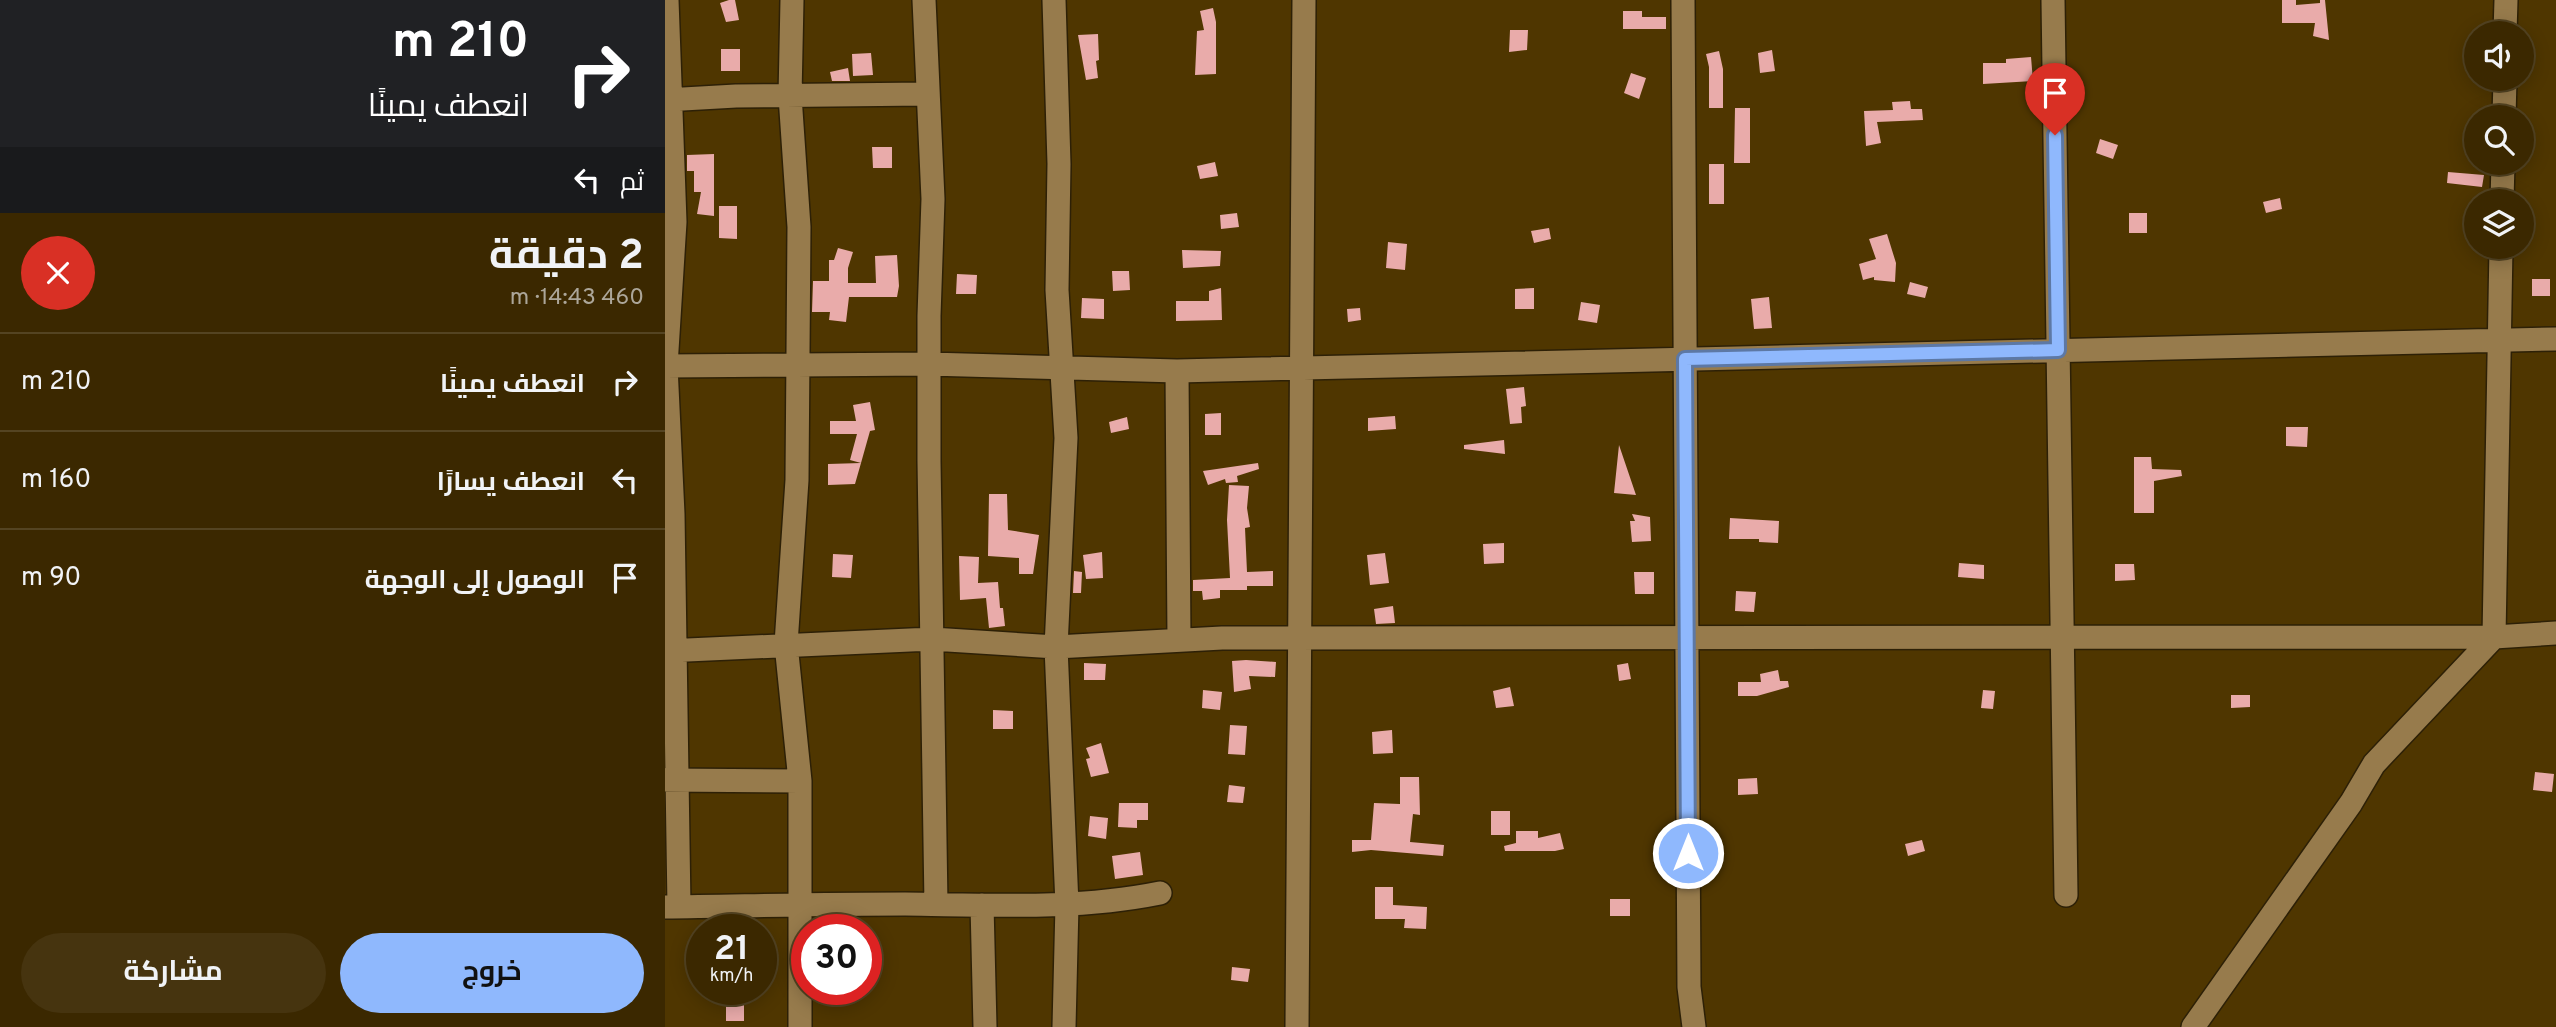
<!DOCTYPE html>
<html lang="ar">
<meta charset="utf-8">
<style>
body{margin:0;font-family:Overpass,Cairo,sans-serif;background:#46340f;color:#f1f3f6;direction:rtl;height:100vh;display:flex;flex-direction:column;font-size:26px;white-space:nowrap}
*{box-sizing:border-box;margin:0}
p{font-size:23px;color:#aca699}
.icon{flex:none;width:38px;height:38px;fill:none;stroke:currentColor;stroke-width:2;stroke-linecap:round;stroke-linejoin:round}
.map{position:relative;flex:1;overflow:hidden;direction:ltr}
.details{display:flex;flex-direction:column;background:#3b2800;width:665px}
.details>*{flex:none}
.banner{background:#202124;color:#fff;overflow:hidden}
.controls{position:absolute;left:1799px;top:21px;display:grid;gap:14px}
.controls a{display:grid;place-items:center;width:70px;height:70px;border-radius:50%;background:#3b2800;box-shadow:0 4px 18px #0003,0 0 0 2px #544422;font-size:35px}
.speed{position:absolute;left:21px;top:914px;display:flex;gap:14px;font-size:35px;font-weight:700;text-align:center}
.speed>*{display:grid;place-content:center;width:91px;height:91px;border-radius:50%;background:#3b2800;box-shadow:0 4px 18px #0003,0 0 0 2px #544422;line-height:1}
.speed small{font-size:18px;font-weight:400}
.speed .limit{border:10px solid #d22;background:#fff;color:#111}
.pin{position:absolute;display:grid;place-items:center;width:60px;height:60px;color:#fff;margin:-72px -30px;border-radius:50% 50% 50% 0;rotate:-45deg;box-shadow:0 0 7px #0007}
.pin .icon{rotate:45deg}
.me{position:absolute;width:77px;margin:-38px;rotate:0deg;stroke-linejoin:round;filter:drop-shadow(0 0 5px #0008)}
.turn{display:flex;align-items:center;gap:24px;height:147px;padding:0 21px;font-size:32px}
.turn .icon{width:91px;height:91px;stroke-width:2.5}
.turn b{display:block;font-size:49px;line-height:60px}
.then{display:flex;align-items:center;height:66px;padding:0 21px;background:#0003;gap:14px;font-size:26px}
.round{display:grid;place-items:center;flex:none;width:74px;height:74px;border-radius:37px;background:#46340f}
.head{display:flex;align-items:center;justify-content:space-between;height:119px;padding:0 21px}
h1{font-size:42px;font-weight:700;line-height:52px}
.primary-button{display:flex;gap:14px;margin-top:auto;padding:14px 21px}
.primary-button a{flex:1;height:80px;border-radius:42px;background:#8fb8fd;color:#111;font-size:28px;font-weight:700;line-height:80px;text-align:center}
.primary-button a+a{background:#46340f;color:#f1f3f6}
ul{padding:0;list-style:none}
li{display:flex;align-items:center;gap:21px;height:98px;padding:0 21px;border-top:2px solid #544422}
li div{flex:1}
li b{display:block;font-size:26px}
li em{font-style:normal}
main{display:flex;flex:1;min-height:0}
.map>svg:first-child{display:block}
.building{fill:#e9abaa}
.lines{fill:none;stroke-linecap:round;stroke-linejoin:round}
.minor-casing{stroke:#2d2006;stroke-width:26}
.minor{stroke:#977b4c;stroke-width:23}
.route-casing{stroke:#5d78a4;stroke-width:18}
.route{stroke:#8fb8fd;stroke-width:12}
</style>
<main>
<div class="map">
<svg width="1891" height="1027" viewBox="0 0 1891 1027">
<rect width="100%" height="100%" fill="#4f3600"/>
<!-- building -->
<path class="building" d="M 64,0 L 70,0 L 74,20 L 61,22 L 55,3 Z
M 1617,0 L 1631,0 L 1631,5 L 1655,3 L 1655,0 L 1660,0 L 1664,40 L 1648,36 L 1650,23 L 1617,23 Z
M 548,8 L 551,22 L 551,74 L 530,75 L 532,31 L 539,30 L 535,11 Z
M 958,11 L 977,11 L 977,17 L 1001,17 L 1001,29 L 958,29 Z
M 845,30 L 863,30 L 862,50 L 844,52 Z
M 433,34 L 434,60 L 431,61 L 433,78 L 421,80 L 413,35 Z
M 56,49 L 75,49 L 75,71 L 56,71 Z
M 1107,50 L 1110,71 L 1095,73 L 1093,53 Z
M 1054,51 L 1058,69 L 1058,108 L 1044,108 L 1044,67 L 1041,54 Z
M 206,53 L 208,75 L 188,76 L 187,54 Z
M 1366,57 L 1368,81 L 1318,84 L 1318,63 L 1341,63 L 1341,59 Z
M 183,68 L 185,81 L 167,81 L 165,72 Z
M 966,73 L 981,78 L 974,99 L 959,93 Z
M 1245,101 L 1246,109 L 1257,109 L 1258,120 L 1212,122 L 1216,143 L 1201,146 L 1199,111 L 1228,110 L 1227,102 Z
M 1070,108 L 1085,108 L 1085,163 L 1069,163 Z
M 1435,139 L 1453,145 L 1448,159 L 1431,153 Z
M 207,147 L 227,147 L 227,168 L 208,168 Z
M 49,154 L 49,216 L 32,214 L 36,192 L 29,192 L 29,171 L 22,171 L 22,155 Z
M 550,162 L 553,176 L 535,179 L 532,166 Z
M 1044,164 L 1059,164 L 1059,204 L 1044,204 Z
M 1783,172 L 1819,175 L 1817,187 L 1782,183 Z
M 1615,198 L 1617,209 L 1601,213 L 1598,202 Z
M 54,206 L 72,206 L 72,239 L 54,238 Z
M 572,213 L 574,227 L 556,229 L 555,215 Z
M 1464,213 L 1482,213 L 1482,233 L 1464,233 Z
M 884,228 L 886,239 L 869,243 L 866,231 Z
M 1222,234 L 1231,263 L 1230,282 L 1209,280 L 1209,277 L 1198,280 L 1194,264 L 1211,259 L 1204,239 Z
M 723,242 L 742,244 L 740,270 L 721,268 Z
M 173,248 L 188,252 L 183,268 L 183,283 L 211,283 L 210,256 L 232,255 L 234,286 L 232,297 L 184,297 L 181,322 L 164,320 L 165,312 L 147,312 L 148,281 L 164,281 L 164,260 L 169,260 Z
M 517,250 L 556,251 L 555,266 L 518,268 Z
M 447,271 L 464,271 L 465,290 L 448,291 Z
M 292,274 L 312,275 L 311,294 L 291,294 Z
M 1867,279 L 1885,279 L 1885,296 L 1867,296 Z
M 1245,282 L 1263,287 L 1260,298 L 1242,294 Z
M 556,288 L 557,320 L 511,321 L 511,301 L 544,301 L 544,291 Z
M 869,288 L 869,309 L 850,309 L 850,289 Z
M 1104,297 L 1107,328 L 1089,329 L 1086,299 Z
M 417,298 L 439,299 L 439,319 L 416,318 Z
M 916,302 L 935,305 L 932,323 L 913,320 Z
M 695,308 L 696,320 L 683,322 L 682,309 Z
M 859,387 L 861,406 L 856,407 L 857,423 L 845,424 L 841,389 Z
M 205,402 L 210,430 L 205,431 L 196,463 L 185,460 L 192,434 L 165,434 L 165,421 L 191,421 L 188,405 Z
M 556,413 L 556,435 L 540,435 L 540,414 Z
M 730,416 L 731,429 L 703,431 L 703,418 Z
M 462,417 L 464,429 L 446,433 L 444,422 Z
M 1621,427 L 1643,427 L 1642,447 L 1621,446 Z
M 839,440 L 840,454 L 799,449 L 799,445 Z
M 954,445 L 971,495 L 949,493 Z
M 1469,457 L 1486,457 L 1487,469 L 1516,470 L 1517,476 L 1489,481 L 1489,513 L 1469,513 Z
M 196,463 L 190,484 L 163,485 L 163,464 Z
M 593,463 L 594,469 L 572,476 L 573,482 L 561,483 L 560,479 L 543,485 L 538,471 Z
M 564,485 L 584,486 L 582,508 L 585,527 L 580,528 L 582,572 L 608,571 L 608,586 L 582,586 L 582,590 L 555,590 L 555,598 L 538,600 L 537,591 L 528,591 L 528,580 L 565,578 L 562,520 Z
M 324,494 L 342,494 L 343,530 L 374,535 L 368,574 L 354,574 L 354,558 L 323,556 Z
M 967,514 L 985,517 L 986,541 L 967,542 L 965,521 L 970,521 Z
M 1065,518 L 1114,521 L 1113,543 L 1094,542 L 1094,539 L 1064,539 Z
M 839,543 L 839,563 L 819,564 L 818,544 Z
M 437,552 L 438,578 L 421,579 L 418,555 Z
M 720,553 L 724,583 L 705,585 L 702,555 Z
M 168,554 L 188,555 L 186,578 L 167,577 Z
M 294,556 L 314,557 L 313,583 L 333,582 L 335,608 L 338,608 L 340,626 L 324,628 L 321,598 L 295,600 Z
M 1294,563 L 1319,565 L 1319,579 L 1293,577 Z
M 1450,564 L 1469,564 L 1470,580 L 1450,581 Z
M 409,571 L 417,572 L 416,593 L 408,593 Z
M 969,572 L 989,572 L 989,594 L 970,594 Z
M 1071,591 L 1091,592 L 1089,612 L 1070,611 Z
M 728,606 L 730,623 L 711,624 L 709,609 Z
M 581,660 L 611,662 L 610,677 L 584,676 L 586,689 L 569,692 L 567,661 Z
M 419,663 L 441,664 L 440,680 L 419,680 Z
M 963,663 L 966,679 L 954,681 L 952,665 Z
M 1113,670 L 1115,681 L 1123,681 L 1124,687 L 1092,696 L 1073,696 L 1073,682 L 1096,682 L 1095,674 Z
M 845,687 L 849,706 L 831,708 L 828,691 Z
M 538,690 L 557,692 L 555,710 L 537,708 Z
M 1318,690 L 1330,691 L 1328,709 L 1316,708 Z
M 1566,695 L 1585,695 L 1585,707 L 1566,708 Z
M 328,710 L 348,711 L 348,729 L 328,729 Z
M 565,725 L 582,726 L 580,755 L 563,754 Z
M 727,730 L 728,753 L 708,754 L 707,732 Z
M 436,743 L 444,773 L 426,777 L 421,759 L 425,758 L 421,748 Z
M 1870,772 L 1889,774 L 1887,792 L 1868,790 Z
M 735,777 L 754,777 L 755,815 L 748,814 L 745,842 L 779,845 L 778,856 L 706,850 L 687,852 L 687,840 L 706,840 L 709,803 L 735,804 Z
M 1092,778 L 1093,794 L 1073,795 L 1073,779 Z
M 564,785 L 580,787 L 578,803 L 562,802 Z
M 454,803 L 483,803 L 483,820 L 472,820 L 472,828 L 453,827 Z
M 826,811 L 845,811 L 845,835 L 826,835 Z
M 425,816 L 443,818 L 441,839 L 423,836 Z
M 851,831 L 873,831 L 873,838 L 895,833 L 899,849 L 890,851 L 840,851 L 839,846 L 851,843 Z
M 1257,840 L 1260,851 L 1243,856 L 1240,844 Z
M 475,852 L 478,875 L 450,879 L 447,856 Z
M 710,887 L 728,887 L 728,905 L 762,907 L 761,929 L 739,928 L 740,919 L 710,919 Z
M 945,899 L 965,899 L 965,916 L 945,916 Z
M 567,967 L 585,969 L 583,982 L 566,980 Z
M 61,1003 L 79,1003 L 79,1021 L 61,1021 Z"/>
<g class="lines">
<!-- minor casing -->
<g class="minor-casing">
<path id="minor" d="M 2,0 L 10,222 L 1,366 L 8,514 L 14,907
M 127,0 L 125,96 L 134,227 L 132,480 L 121,644 L 135,781 L 135,1027
M 259,0 L 268,199 L 264,316 L 264,461 L 271,904
M 389,0 L 394,164 L 392,290 L 401,438 L 391,647 L 402,905 L 399,1027
M 1018,0 L 1024,987 L 1029,1027
M 1388,0 L 1401,895
M 1840,33 L 1841,0
M 0,100 L 71,96 L 261,94
M 1839,117 L 1840,79
M 1837,201 L 1838,163
M 0,366 L 264,364 L 512,371 L 1891,339
M 512,371 L 514,640
M 0,651 L 267,639 L 391,647 L 557,638 L 1829,637 L 1891,633
M 0,780 L 135,781
M 317,905 L 320,1027
M 0,907 C 80,906 160,904 240,904 C 325,905 411,910 495,893
M 632,1027 L 639,0
M 1528,1027 L 1686,803 L 1709,764 L 1829,637 L 1836,247"/>
</g>
<!-- minor -->
<use href="#minor" class="minor"/>
</g>
<g class="lines">
<!-- route casing -->
<g class="route-casing">
<path id="route" d="M 1023,853 L 1020,359 L 1393,350 L 1390,135"/>
</g>
<!-- route -->
<use href="#route" class="route"/>
</g>
</svg>
<div class="controls">
<a><svg class="icon" aria-label="sound" viewBox="0 0 24 24"><path d="M4 9h4l5-4v14l-5-4H4zM17 9q2 3 0 6"/></svg></a>
<a><svg class="icon" aria-label="search" viewBox="0 0 24 24"><circle cx="10" cy="10" r="6"/><path d="M15 15l6 6"/></svg></a>
<a><svg class="icon" aria-label="layers" viewBox="0 0 24 24"><path d="M12 4l9 5-9 5-9-5zM3 14l9 5 9-5"/></svg></a>
</div>
<div class="speed"><div>21<small>km/h</small></div><div class="limit">30</div></div>
<div class="pin" style="left:1390px;top:135px;background:#d93025"><svg class="icon" aria-label="arrive" viewBox="0 0 24 24"><path d="M6 21V4h12l-3 4 3 4H6"/></svg></div>
<svg class="me" style="left:1023px;top:853px" viewBox="-20 -20 40 40"><circle r="17" fill="#8fb8fd" stroke="#fff" stroke-width="3"/><path d="M0-11L8 9 0 5-8 9z" fill="#fff"/></svg>
</div>
<section class="details">
<div class="banner">
<div class="turn"><svg class="icon" aria-label="right" viewBox="0 0 24 24"><path d="M7 20v-9h11M14 6l5 5-5 5"/></svg><div><b>210 m</b>انعطف يمينًا</div></div>
<div class="then">ثم<svg class="icon" aria-label="left" viewBox="0 0 24 24"><path d="M17 20v-9H6M10 6l-5 5 5 5"/></svg></div>
</div>
<div class="head"><div><h1>2 دقيقة</h1><p>460 m · 14:43</p></div><a class="round" style="background:#d93025;color:#fff"><svg class="icon" aria-label="close" viewBox="0 0 24 24"><path d="M6 6l12 12M18 6L6 18"/></svg></a></div>
<ul>
<li><svg class="icon" aria-label="right" viewBox="0 0 24 24"><path d="M7 20v-9h11M14 6l5 5-5 5"/></svg><div><b>انعطف يمينًا</b></div><em>210 m</em></li>
<li><svg class="icon" aria-label="left" viewBox="0 0 24 24"><path d="M17 20v-9H6M10 6l-5 5 5 5"/></svg><div><b>انعطف يسارًا</b></div><em>160 m</em></li>
<li><svg class="icon" aria-label="arrive" viewBox="0 0 24 24"><path d="M6 21V4h12l-3 4 3 4H6"/></svg><div><b>الوصول إلى الوجهة</b></div><em>90 m</em></li>
</ul>
<div class="primary-button"><a>خروج</a><a>مشاركة</a></div>
</section>
</main>
